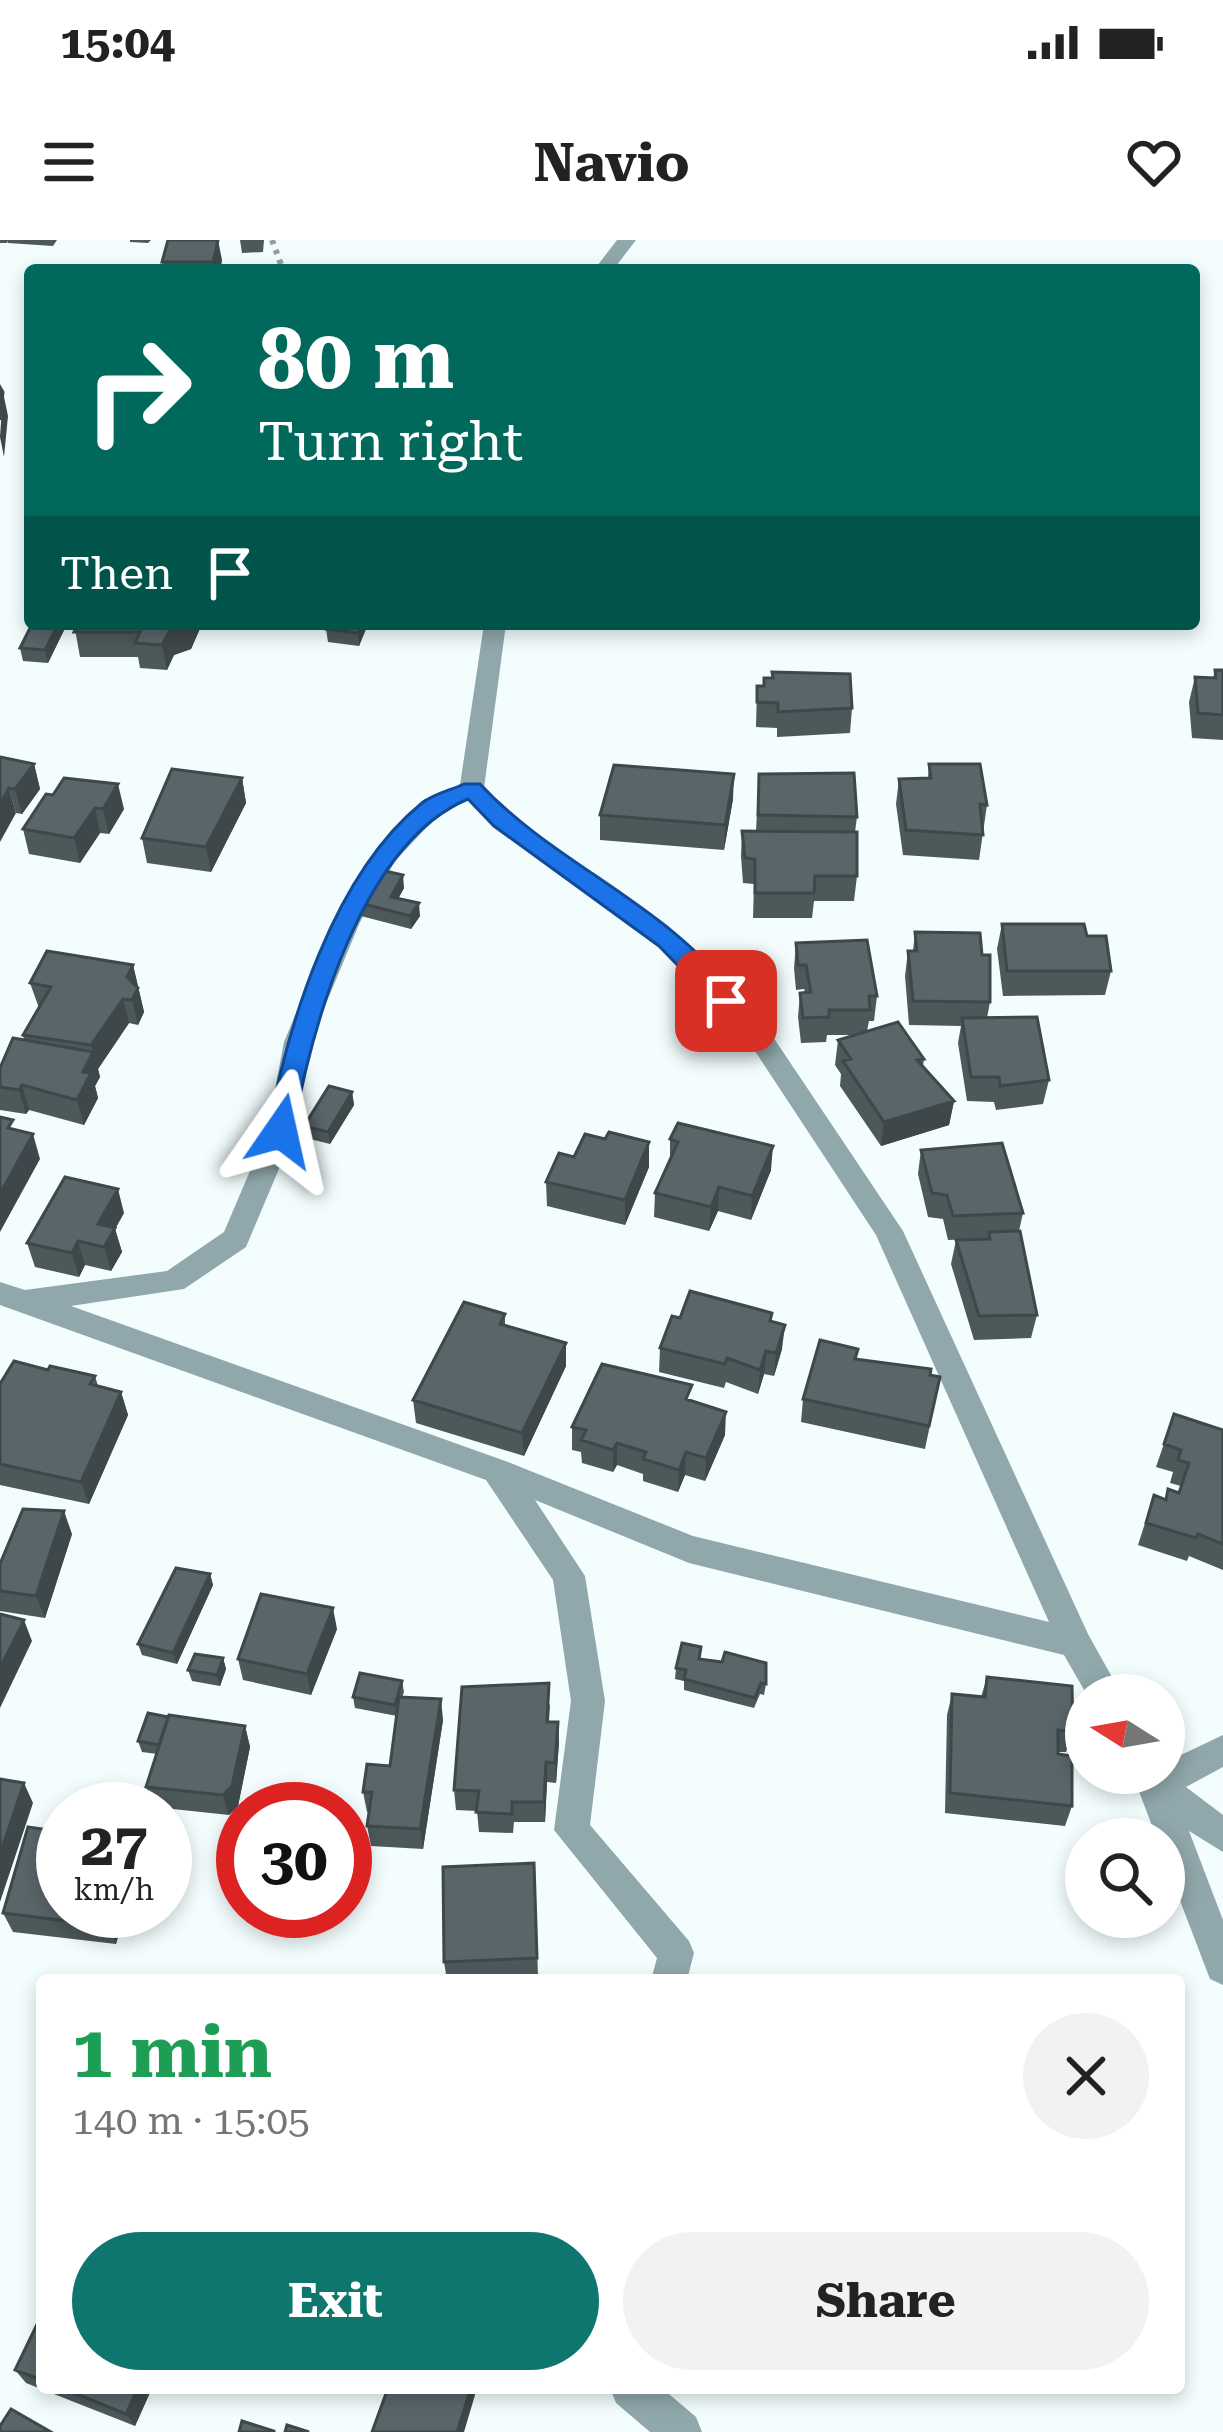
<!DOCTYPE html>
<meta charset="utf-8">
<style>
body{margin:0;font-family:"Roboto Serif",serif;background:#f2f2f2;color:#222;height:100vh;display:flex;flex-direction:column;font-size:45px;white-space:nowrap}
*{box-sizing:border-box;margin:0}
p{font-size:39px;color:#767676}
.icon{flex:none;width:66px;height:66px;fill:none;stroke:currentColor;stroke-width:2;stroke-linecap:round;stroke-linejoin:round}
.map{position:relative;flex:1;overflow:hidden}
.details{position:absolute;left:36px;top:1734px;width:1149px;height:420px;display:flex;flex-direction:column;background:#fff;border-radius:12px;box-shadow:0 6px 18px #0003}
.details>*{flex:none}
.banner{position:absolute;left:24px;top:24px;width:1176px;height:366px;border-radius:12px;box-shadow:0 6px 18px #0003;background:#00695c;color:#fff;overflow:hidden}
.needle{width:78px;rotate:281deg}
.buttons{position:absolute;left:1065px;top:1434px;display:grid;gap:24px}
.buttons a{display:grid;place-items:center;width:120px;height:120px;border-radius:50%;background:#fff;box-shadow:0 6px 18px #0003;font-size:60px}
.speed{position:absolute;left:36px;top:1542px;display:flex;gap:24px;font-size:60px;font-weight:700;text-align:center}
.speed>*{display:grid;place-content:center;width:156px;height:156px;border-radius:50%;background:#fff;box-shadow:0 6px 18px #0003;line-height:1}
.speed small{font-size:30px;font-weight:400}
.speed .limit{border:18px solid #d22;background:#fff;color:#111}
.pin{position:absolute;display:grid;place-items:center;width:102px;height:102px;color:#fff;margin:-51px;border-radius:24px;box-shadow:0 6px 18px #0006}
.me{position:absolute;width:132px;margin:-66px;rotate:11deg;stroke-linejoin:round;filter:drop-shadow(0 0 9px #0008)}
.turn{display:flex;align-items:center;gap:42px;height:252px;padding:0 36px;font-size:54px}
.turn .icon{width:156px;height:156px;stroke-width:2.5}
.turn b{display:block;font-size:84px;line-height:102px}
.then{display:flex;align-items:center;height:114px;padding:0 36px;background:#0003;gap:24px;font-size:45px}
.round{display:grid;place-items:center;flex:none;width:126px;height:126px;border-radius:63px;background:#f2f2f2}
.summary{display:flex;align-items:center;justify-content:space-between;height:204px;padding:0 36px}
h1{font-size:72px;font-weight:700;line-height:90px;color:#1e9e55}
.cta{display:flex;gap:24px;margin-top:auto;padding:24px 36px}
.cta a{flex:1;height:138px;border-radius:72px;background:#0f766e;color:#fff;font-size:48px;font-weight:700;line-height:138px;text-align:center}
.cta a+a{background:#f2f2f2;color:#222}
.status{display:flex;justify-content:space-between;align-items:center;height:84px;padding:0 60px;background:#fff;direction:ltr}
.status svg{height:33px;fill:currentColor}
header{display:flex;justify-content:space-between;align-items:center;height:156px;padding:0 36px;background:#fff;font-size:54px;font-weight:700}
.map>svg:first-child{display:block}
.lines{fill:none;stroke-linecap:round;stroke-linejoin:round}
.path{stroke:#959d9e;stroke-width:6;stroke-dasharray:4.5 6;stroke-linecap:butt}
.minor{fill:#90a7ab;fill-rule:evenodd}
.wall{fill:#4d585a}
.shaded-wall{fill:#3e474a}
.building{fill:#596669;stroke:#3e474a;stroke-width:3}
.route{fill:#1a73e8;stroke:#114b97;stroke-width:3}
</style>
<div class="status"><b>15:04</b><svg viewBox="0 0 49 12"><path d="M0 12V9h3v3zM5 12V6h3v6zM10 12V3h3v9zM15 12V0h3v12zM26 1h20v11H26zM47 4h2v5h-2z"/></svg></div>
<header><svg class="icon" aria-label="menu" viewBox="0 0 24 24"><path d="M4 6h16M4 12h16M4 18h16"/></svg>Navio<svg class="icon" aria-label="heart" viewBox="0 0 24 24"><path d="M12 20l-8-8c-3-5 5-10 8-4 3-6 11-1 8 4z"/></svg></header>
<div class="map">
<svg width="1223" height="2192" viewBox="0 0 1223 2192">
<rect width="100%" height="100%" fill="#f3fdfe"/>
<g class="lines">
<!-- path -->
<path class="path" d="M 272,0 L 283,30"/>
<!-- minor -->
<path class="minor" d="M 617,0 L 636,0 L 613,30 L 594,30 Z
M 484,384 L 506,384 L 484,548 L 511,575 L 677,694 L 765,785 L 903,991 L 1088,1394 L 1122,1455 L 1087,1455 L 1064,1415 L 689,1323 L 535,1260 L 585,1336 L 605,1461 L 590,1585 L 689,1701 L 694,1713 L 687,1740 L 651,1740 L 657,1718 L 554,1590 L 571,1461 L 553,1340 L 486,1240 L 0,1065 L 0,1042 L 25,1050 L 167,1031 L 224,992 L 267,891 L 284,802 L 334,682 L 376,610 L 423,560 L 460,545 ZM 468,560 L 493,587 L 659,706 L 747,799 L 876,995 L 1049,1382 L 693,1296 L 508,1222 L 71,1066 L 184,1049 L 246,1007 L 295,891 L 310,802 L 360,682 L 395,621 L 441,572 Z
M 1223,1495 L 1223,1527 L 1186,1547 L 1223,1575 L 1223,1612 L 1189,1591 L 1223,1680 L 1223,1745 L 1210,1739 L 1164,1619 L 1164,1599 L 1157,1599 L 1132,1533 L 1164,1533 L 1164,1523 Z
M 610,2148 L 662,2148 L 696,2177 L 702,2192 L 650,2192 L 616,2163 Z"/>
</g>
<!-- wall -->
<path class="wall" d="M 0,0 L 57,0 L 53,6 L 8,3 L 8,1 L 7,3 L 0,3 Z
M 130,0 L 151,0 L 148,3 L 130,2 Z
M 240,0 L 264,0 L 263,12 L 242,13 Z
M 222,20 L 220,30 L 163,30 L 162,22 Z
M 32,384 L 67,384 L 48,423 L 23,421 L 20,408 Z
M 74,384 L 202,384 L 191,409 L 174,415 L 167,430 L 140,428 L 138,417 L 80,417 Z
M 329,384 L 368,384 L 359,406 L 328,402 L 326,389 Z
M 1215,430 L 1223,430 L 1223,500 L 1192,498 L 1189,462 L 1195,437 L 1213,438 Z
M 757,446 L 852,468 L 850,493 L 777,497 L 777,488 L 756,487 Z
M 0,517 L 34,524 L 40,549 L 22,574 L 16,573 Z
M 929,524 L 987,565 L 979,620 L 903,615 L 896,564 L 899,539 L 928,538 Z
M 759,534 L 857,577 L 855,592 L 857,636 L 854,661 L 814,661 L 812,678 L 753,678 L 754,644 L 743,643 L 741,616 L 742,591 L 756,591 Z
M 242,538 L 246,563 L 211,632 L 147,623 L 142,598 Z
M 46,554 L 124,569 L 109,594 L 100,593 L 80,623 L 29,614 L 23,589 Z
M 733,559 L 724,610 L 600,600 L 600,575 Z
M 404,648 L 398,659 L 420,676 L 411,689 L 357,675 L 356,662 Z
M 1002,684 L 1087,696 L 1111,731 L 1105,755 L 1003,756 L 997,709 Z
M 915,692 L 982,715 L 990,762 L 987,778 L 1049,840 L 1043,864 L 996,870 L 994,862 L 967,861 L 958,803 L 961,786 L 909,785 L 905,736 L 908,711 L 913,711 Z
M 796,703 L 877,756 L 874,781 L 869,781 L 867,791 L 924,819 L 923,826 L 954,861 L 949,885 L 881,906 L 840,846 L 841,834 L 835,825 L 838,800 L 856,795 L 827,795 L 826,802 L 801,803 L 798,777 L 800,753 L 805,752 L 804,749 L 796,750 L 794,728 Z
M 133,725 L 144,772 L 138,785 L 129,783 L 98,829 L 100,837 L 95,846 L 98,858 L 84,885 L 29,870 L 26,874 L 0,870 L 0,828 L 24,800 L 23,795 L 39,768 L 30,743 Z
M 352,852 L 354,865 L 330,904 L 306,898 L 304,886 Z
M 605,899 L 649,902 L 649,927 L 625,985 L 547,966 L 546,942 L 574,917 Z
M 670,899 L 771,930 L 751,980 L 718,971 L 709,991 L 654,977 L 655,953 L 670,920 Z
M 921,910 L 1023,973 L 1019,991 L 1037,1075 L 1031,1098 L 974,1100 L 951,1024 L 956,1000 L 988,998 L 948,1000 L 943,979 L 928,977 L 918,934 Z
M 124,973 L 115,989 L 122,1012 L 111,1031 L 85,1025 L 79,1037 L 35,1027 L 27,1003 Z
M 772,1073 L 772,1081 L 782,1109 L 774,1136 L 764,1134 L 758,1154 L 726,1142 L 724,1148 L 659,1132 L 660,1108 L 680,1078 Z
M 505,1074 L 505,1086 L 566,1103 L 566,1126 L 524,1216 L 416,1183 L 413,1160 Z
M 858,1109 L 856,1119 L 940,1137 L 925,1209 L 801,1182 L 803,1159 Z
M 48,1130 L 95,1136 L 98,1146 L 121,1152 L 128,1175 L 89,1264 L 0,1245 L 0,1144 Z
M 691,1160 L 725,1195 L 705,1241 L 685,1235 L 678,1252 L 643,1241 L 643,1234 L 617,1225 L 613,1232 L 582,1223 L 581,1212 L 572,1210 L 572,1187 Z
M 1174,1174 L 1223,1190 L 1223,1330 L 1189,1316 L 1187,1321 L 1138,1305 L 1154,1255 L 1165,1259 L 1168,1249 L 1178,1253 L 1181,1246 L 1170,1243 L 1173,1232 L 1156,1227 Z
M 72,1294 L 45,1378 L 0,1371 L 0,1324 Z
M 210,1334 L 213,1345 L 177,1424 L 142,1415 L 138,1404 Z
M 337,1389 L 311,1455 L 243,1440 L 238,1419 Z
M 223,1418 L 226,1429 L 220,1446 L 192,1441 L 188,1430 Z
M 700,1419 L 766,1444 L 764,1455 L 760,1454 L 754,1468 L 684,1450 L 684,1441 L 675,1439 L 676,1428 Z
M 987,1437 L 1073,1492 L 1066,1512 L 1058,1512 L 1072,1566 L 1065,1586 L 945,1573 L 947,1475 L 952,1454 L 981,1457 Z
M 402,1441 L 404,1452 L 402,1458 L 443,1480 L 423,1609 L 371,1606 L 367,1586 L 369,1572 L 367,1572 L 363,1552 L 390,1526 L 397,1476 L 355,1468 L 353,1457 Z
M 550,1464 L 549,1482 L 558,1482 L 559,1502 L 556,1543 L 547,1542 L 545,1582 L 514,1582 L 513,1593 L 479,1592 L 477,1571 L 456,1570 L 454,1550 Z
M 245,1486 L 250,1507 L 238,1566 L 229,1575 L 154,1567 L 146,1547 L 157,1514 L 142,1512 L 138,1501 Z
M 535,1642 L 538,1736 L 447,1740 L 444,1722 Z
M 125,1671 L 116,1704 L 13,1692 L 3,1673 Z
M 42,2074 L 42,2148 L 152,2148 L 135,2186 L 26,2143 L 15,2130 Z"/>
<!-- shaded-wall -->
<path class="shaded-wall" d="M 218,0 L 222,20 L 220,30 L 214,30 L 213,22 Z
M 3,152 L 8,176 L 4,217 L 0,197 Z
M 58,384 L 67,384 L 48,423 L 45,410 Z
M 187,384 L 202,384 L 191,409 L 174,415 L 167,430 L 162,405 L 170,390 Z
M 362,384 L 368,384 L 359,406 L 358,393 Z
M 34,524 L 40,549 L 22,574 L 15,549 Z
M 734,534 L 733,559 L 724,610 L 725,585 Z
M 242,538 L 246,563 L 211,632 L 206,607 Z
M 118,544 L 124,569 L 109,594 L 103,569 Z
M 9,548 L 16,573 L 0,602 L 0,564 Z
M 95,568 L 100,593 L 80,623 L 74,598 Z
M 403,635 L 404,648 L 392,670 L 391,657 Z
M 419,663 L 420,676 L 411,689 L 410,676 Z
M 133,725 L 144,772 L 138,785 L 127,737 Z
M 123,759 L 129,783 L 98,829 L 100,837 L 95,846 L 98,858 L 84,885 L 77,860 L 83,832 L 93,813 L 91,805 Z
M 22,845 L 29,870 L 26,874 L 19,850 Z
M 352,852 L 354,865 L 330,904 L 328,892 Z
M 954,861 L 949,885 L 881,906 L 884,882 Z
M 33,894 L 40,919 L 0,992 L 0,954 Z
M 649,902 L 649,927 L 625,985 L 625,960 Z
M 773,906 L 771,930 L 751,980 L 752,956 Z
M 719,947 L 718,971 L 709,991 L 711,967 Z
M 118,949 L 124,973 L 115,989 L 122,1012 L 111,1031 L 98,984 Z
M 78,1001 L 85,1025 L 79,1037 L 72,1013 Z
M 785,1085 L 782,1109 L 774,1136 L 776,1113 Z
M 566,1103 L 566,1126 L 524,1216 L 522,1193 Z
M 766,1111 L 764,1134 L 758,1154 L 760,1130 Z
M 121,1152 L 128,1175 L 89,1264 L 81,1242 Z
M 726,1172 L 725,1195 L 705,1241 L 706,1218 Z
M 617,1203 L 617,1225 L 613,1232 L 613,1210 Z
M 686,1212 L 685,1235 L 678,1252 L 679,1230 Z
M 64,1271 L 72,1294 L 45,1378 L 36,1356 Z
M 210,1334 L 213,1345 L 177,1424 L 173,1413 Z
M 333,1368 L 337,1389 L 311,1455 L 307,1434 Z
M 24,1380 L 32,1401 L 0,1468 L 0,1428 Z
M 223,1418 L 226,1429 L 220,1446 L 217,1435 Z
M 441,1459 L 443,1480 L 423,1609 L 420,1589 Z
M 558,1482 L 559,1502 L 556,1543 L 555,1523 Z
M 245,1486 L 250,1507 L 238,1566 L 229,1575 L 223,1555 Z
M 546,1522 L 547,1542 L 545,1582 L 544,1562 Z
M 24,1543 L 33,1563 L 0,1662 L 0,1614 Z
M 112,1671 L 125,1671 L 116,1704 L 108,1686 Z
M 138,2148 L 152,2148 L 135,2186 L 126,2174 Z
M 471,2148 L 474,2148 L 475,2155 L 464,2192 L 457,2192 Z"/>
<!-- building -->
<path class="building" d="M 168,0 L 218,0 L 213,22 L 162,22 Z
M 0,147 L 3,152 L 0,180 Z
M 32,384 L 58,384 L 45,410 L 20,408 Z
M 78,384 L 187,384 L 170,390 L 162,405 L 135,403 L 140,392 L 74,392 Z
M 329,384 L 362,384 L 358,393 L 326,389 Z
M 1215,430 L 1223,430 L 1223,475 L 1198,473 L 1195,437 L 1216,438 Z
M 772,432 L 850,434 L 852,468 L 778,472 L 778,463 L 757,462 L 757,446 L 764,446 L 764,438 L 773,438 Z
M 0,517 L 34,524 L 15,549 L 9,548 L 0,564 Z
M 929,524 L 980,524 L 987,565 L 980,564 L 983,595 L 906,590 L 899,539 L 931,538 Z
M 614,525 L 734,534 L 725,585 L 600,575 Z
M 172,529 L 242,538 L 206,607 L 142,598 Z
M 854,533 L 857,577 L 758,575 L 759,534 Z
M 64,538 L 118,544 L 103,569 L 95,568 L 74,598 L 23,589 L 46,554 L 53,555 Z
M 742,591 L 857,592 L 857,636 L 815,636 L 814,653 L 755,653 L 755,619 L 745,618 Z
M 376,629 L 403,635 L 391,657 L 419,663 L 410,676 L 356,662 Z
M 1002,684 L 1084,684 L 1087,696 L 1106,696 L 1111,731 L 1007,731 Z
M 915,692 L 980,693 L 982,715 L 990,715 L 990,762 L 913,761 L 908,711 L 917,711 Z
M 867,700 L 877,756 L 869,756 L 870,770 L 829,770 L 829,777 L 803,778 L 800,753 L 811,752 L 806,725 L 798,725 L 796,703 Z
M 47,711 L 133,725 L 127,737 L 138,748 L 132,760 L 123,759 L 91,805 L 23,795 L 51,747 L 30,743 Z
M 1037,777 L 1049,840 L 1000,846 L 999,837 L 971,837 L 962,778 Z
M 898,782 L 924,819 L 917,820 L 954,861 L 884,882 L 843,821 L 851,819 L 838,800 Z
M 13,798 L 93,812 L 83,832 L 91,833 L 77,860 L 22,845 L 19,850 L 0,847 L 0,828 Z
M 329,846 L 352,852 L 328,892 L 304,886 Z
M 0,877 L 13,880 L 8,888 L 33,894 L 0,954 Z
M 678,883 L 773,906 L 752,956 L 719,947 L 711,967 L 655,953 L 678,902 L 670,899 Z
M 609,892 L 649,902 L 625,960 L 546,942 L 559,913 L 574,917 L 585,894 L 605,899 Z
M 1002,903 L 1023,973 L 953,976 L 947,955 L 932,953 L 921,910 Z
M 65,937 L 118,949 L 98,984 L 115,988 L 104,1007 L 78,1001 L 72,1013 L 27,1003 Z
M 1020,991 L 1037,1075 L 979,1076 L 956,1000 L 990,999 L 989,992 Z
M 690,1051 L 772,1073 L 770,1081 L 785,1085 L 776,1113 L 766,1111 L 760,1130 L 727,1118 L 725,1124 L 660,1108 L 672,1076 L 680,1078 Z
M 464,1062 L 505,1074 L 500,1084 L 566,1103 L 522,1193 L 413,1160 Z
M 820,1100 L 858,1109 L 855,1119 L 931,1129 L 930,1135 L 940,1137 L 929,1186 L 803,1159 Z
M 14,1121 L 48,1130 L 50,1126 L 95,1136 L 90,1144 L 121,1152 L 81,1242 L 0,1224 L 0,1144 Z
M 602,1124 L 692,1145 L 686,1159 L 726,1172 L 706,1218 L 686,1212 L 679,1230 L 643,1219 L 646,1212 L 617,1203 L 613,1210 L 581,1200 L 586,1190 L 572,1187 Z
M 1174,1174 L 1223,1190 L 1223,1304 L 1198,1294 L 1196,1298 L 1146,1283 L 1154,1255 L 1166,1260 L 1168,1249 L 1179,1253 L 1189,1223 L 1178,1220 L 1181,1210 L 1164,1204 Z
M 23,1269 L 64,1271 L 36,1356 L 0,1351 L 0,1324 Z
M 176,1328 L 210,1334 L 173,1413 L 138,1404 Z
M 261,1354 L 333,1368 L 307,1434 L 238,1419 Z
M 0,1374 L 24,1380 L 0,1428 Z
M 682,1403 L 701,1407 L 699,1419 L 722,1422 L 725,1412 L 766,1423 L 766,1444 L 761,1443 L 755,1458 L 684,1439 L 686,1430 L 676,1428 Z
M 195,1414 L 223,1418 L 217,1435 L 188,1430 Z
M 360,1433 L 402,1441 L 395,1465 L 353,1457 Z
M 987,1437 L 1072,1446 L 1073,1492 L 1058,1490 L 1058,1514 L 1072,1516 L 1072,1566 L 950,1553 L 952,1454 L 985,1457 Z
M 549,1443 L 547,1482 L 558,1482 L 555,1523 L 546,1522 L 544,1562 L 512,1562 L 512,1574 L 476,1572 L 479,1551 L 454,1550 L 462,1447 Z
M 399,1457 L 441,1459 L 420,1589 L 367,1586 L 372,1552 L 363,1552 L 367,1524 L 390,1526 Z
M 148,1473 L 168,1477 L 159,1505 L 138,1501 Z
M 169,1475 L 245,1486 L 232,1546 L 223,1555 L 146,1547 Z
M 0,1539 L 24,1543 L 0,1614 Z
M 28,1587 L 63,1592 L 63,1671 L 112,1671 L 108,1686 L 3,1673 Z
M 534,1623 L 537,1718 L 444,1722 L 443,1627 Z
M 42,2074 L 42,2140 L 15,2130 Z
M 62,2148 L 138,2148 L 126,2174 Z
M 388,2148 L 471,2148 L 457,2192 L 372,2192 Z
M 11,2169 L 51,2192 L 0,2192 L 0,2186 Z
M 242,2181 L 274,2191 L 274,2192 L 239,2192 Z
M 287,2185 L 309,2192 L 285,2192 Z"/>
<!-- route -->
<path class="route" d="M 464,544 L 480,544 C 556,626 674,667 738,761 L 735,767 L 718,767 L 659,706 L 494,586 L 468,559 C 361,604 312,786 293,891 L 281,901 L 272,898 L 268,891 C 288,784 333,635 422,563 C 433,554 451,550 464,544 Z"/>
</svg>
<div class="buttons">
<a><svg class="needle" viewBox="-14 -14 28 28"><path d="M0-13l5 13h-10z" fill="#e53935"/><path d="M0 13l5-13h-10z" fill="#767676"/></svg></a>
<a><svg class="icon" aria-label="search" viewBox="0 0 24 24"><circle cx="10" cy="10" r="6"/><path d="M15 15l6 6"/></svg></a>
</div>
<div class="speed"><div>27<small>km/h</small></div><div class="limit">30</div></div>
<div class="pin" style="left:726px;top:761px;background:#d93025"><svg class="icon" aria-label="arrive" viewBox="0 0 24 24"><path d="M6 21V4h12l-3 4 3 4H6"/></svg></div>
<svg class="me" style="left:281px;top:891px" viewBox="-20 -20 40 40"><path d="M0-17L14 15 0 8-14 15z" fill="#1a73e8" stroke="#fff" stroke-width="4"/></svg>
<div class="banner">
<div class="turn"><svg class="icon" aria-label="right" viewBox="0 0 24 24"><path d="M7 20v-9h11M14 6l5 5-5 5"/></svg><div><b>80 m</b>Turn right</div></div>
<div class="then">Then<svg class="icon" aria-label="arrive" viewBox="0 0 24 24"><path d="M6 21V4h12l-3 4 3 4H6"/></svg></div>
</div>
<section class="details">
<div class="summary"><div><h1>1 min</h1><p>140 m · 15:05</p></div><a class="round"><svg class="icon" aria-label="close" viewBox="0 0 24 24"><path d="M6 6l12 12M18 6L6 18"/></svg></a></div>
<div class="cta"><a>Exit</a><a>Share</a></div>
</section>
</div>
